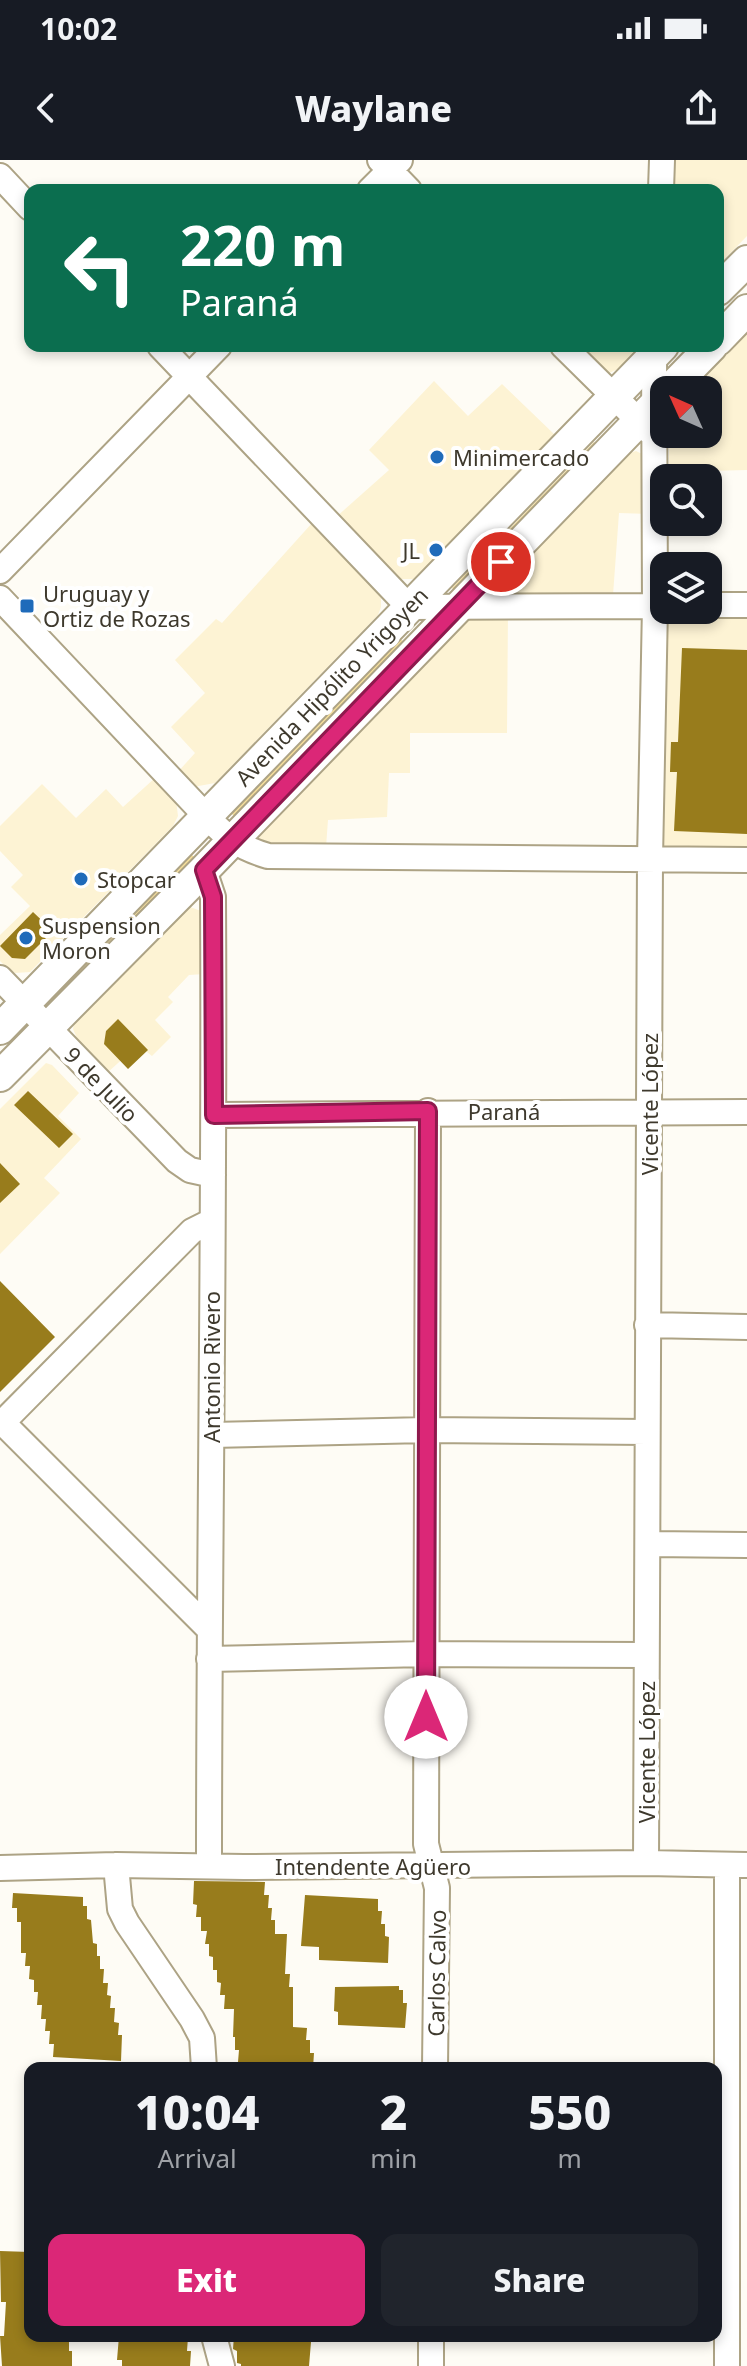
<!DOCTYPE html>
<meta charset="utf-8">
<style>
body{margin:0;font-family:"Noto Sans",sans-serif;background:#20242c;color:#f1f3f6;height:100vh;display:flex;flex-direction:column;font-size:30px;white-space:nowrap}
*{box-sizing:border-box;margin:0}
p{font-size:26px;color:#9ea1a6}
.icon{flex:none;width:44px;height:44px;fill:none;stroke:currentColor;stroke-width:2;stroke-linecap:round;stroke-linejoin:round}
.map{position:relative;flex:1;overflow:hidden}
.sheet{position:absolute;left:24px;top:1902px;width:698px;height:280px;display:flex;flex-direction:column;background:#171b24;border-radius:16px;box-shadow:0 4px 12px #0003}
.sheet>*{flex:none}
.hud{position:absolute;left:24px;top:24px;width:700px;height:168px;border-radius:16px;box-shadow:0 4px 12px #0003;background:#0b6e4f;color:#fff;overflow:hidden}
.needle{width:52px;rotate:315deg}
.tools{position:absolute;left:650px;top:216px;display:grid;gap:16px}
.tools a{display:grid;place-items:center;width:72px;height:72px;border-radius:16px;background:#171b24;box-shadow:0 4px 12px #0003;font-size:40px}
.pin{position:absolute;display:grid;place-items:center;width:68px;height:68px;color:#fff;margin:-34px;border:4px solid #fff;border-radius:50%;box-shadow:0 2px 8px #0007}
.me{position:absolute;width:88px;margin:-44px;rotate:0deg;stroke-linejoin:round;filter:drop-shadow(0 0 6px #0008)}
.turn{display:flex;align-items:center;gap:28px;height:168px;padding:0 24px;font-size:36px}
.turn .icon{width:104px;height:104px;stroke-width:2.5}
.turn b{display:block;font-size:56px;line-height:68px}
.eta{display:flex;justify-content:space-evenly;align-items:center;height:136px;text-align:center}
.eta b{font-size:48px;font-weight:800;line-height:56px}
.action{display:flex;gap:16px;margin-top:auto;padding:16px 24px}
.action a{flex:1;height:92px;border-radius:16px;background:#db2777;color:#fff;font-size:32px;font-weight:800;line-height:92px;text-align:center}
.action a+a{background:#20242c;color:#f1f3f6}
.status{display:flex;justify-content:space-between;align-items:center;height:56px;padding:0 40px;background:#171b24;direction:ltr}
.status svg{height:22px;fill:currentColor}
header{display:flex;justify-content:space-between;align-items:center;height:104px;padding:0 24px;background:#171b24;font-size:36px;font-weight:800}
.map>svg:first-child{display:block}
.built{fill:#fdf3d4}
.green{fill:#f6df9b}
.building{fill:#987c1c}
.lines{fill:none;stroke-linecap:round;stroke-linejoin:round}
.minor-casing{stroke:#ada385;stroke-width:28}
.major-casing{stroke:#ada385;stroke-width:34}
.minor{stroke:#fff;stroke-width:24}
.major{stroke:#fff;stroke-width:30}
.route-casing{stroke:#8e194d;stroke-width:20}
.route{stroke:#db2777;stroke-width:14}
.poi-dot{fill:#1f6bba;stroke:#fff;stroke-width:3}
.labels{text-anchor:middle;dominant-baseline:central;stroke-width:8;stroke-linejoin:round;paint-order:stroke}
.poi-label{font-size:22px;fill:#3e392d;stroke:#fff;text-anchor:start}
.street-label{font-size:22px;fill:#3e392d;stroke:#fff}
</style>
<div class="status"><b>10:02</b><svg viewBox="0 0 49 12"><path d="M0 12V9h3v3zM5 12V6h3v6zM10 12V3h3v9zM15 12V0h3v12zM26 1h20v11H26zM47 4h2v5h-2z"/></svg></div>
<header><svg class="icon" aria-label="back" viewBox="0 0 24 24"><path d="M15 5l-7 7 7 7"/></svg>Waylane<svg class="icon" aria-label="share" viewBox="0 0 24 24"><path d="M12 15V3M7 8l5-5 5 5M5 13v7h14v-7"/></svg></header>
<div class="map">
<svg width="747" height="2206" viewBox="0 0 747 2206">
<rect width="100%" height="100%" fill="#fefcf5"/>
<!-- built -->
<path class="built" d="M 669,0 L 747,0 L 747,76 L 718,106 L 718,30 L 669,30 Z
M 747,170 L 747,310 L 669,312 L 669,274 L 708,274 L 708,230 L 688,230 Z
M 569,186 L 642,186 L 618,209 L 605,215 Z
M 434,221 L 468,256 L 502,224 L 555,275 L 419,414 L 413,419 L 398,419 L 335,358 L 389,310 L 369,290 Z
M 636,291 L 646,296 L 650,354 L 619,353 L 613,435 L 508,435 L 502,431 L 501,422 L 624,295 Z
M 313,362 L 375,428 L 381,438 L 381,447 L 378,455 L 215,623 L 193,627 L 176,614 L 195,593 L 171,567 L 205,533 L 175,500 L 216,459 L 222,463 Z
M 508,451 L 507,573 L 410,573 L 410,613 L 389,613 L 387,657 L 328,660 L 326,687 L 272,690 L 261,683 L 257,674 L 463,458 Z
M 663,456 L 747,456 L 747,689 L 661,689 Z
M 156,617 L 176,640 L 178,656 L 173,666 L 30,812 L 15,813 L 8,809 L 0,801 L 0,775 L 30,746 L 11,727 L 23,715 L 0,691 L 0,666 L 42,624 L 76,658 L 106,629 L 123,647 Z
M 190,747 L 201,751 L 205,814 L 189,815 L 168,837 L 173,842 L 155,860 L 171,877 L 152,896 L 138,885 L 107,913 L 80,885 L 73,869 L 75,859 L 183,749 Z
M 46,903 L 52,905 L 79,933 L 58,956 L 81,979 L 44,1018 L 60,1033 L 0,1094 L 0,949 Z"/>
<!-- green -->
<path class="green" d="M 594,282 L 598,287 L 456,432 L 452,428 Z
M 399,478 L 404,482 L 234,656 L 230,652 Z
M 190,693 L 195,698 L 53,843 L 48,839 Z"/>
<!-- building -->
<path class="building" d="M 682,488 L 747,490 L 747,674 L 674,671 L 677,612 L 670,612 L 671,582 L 678,582 Z
M 33,752 L 53,771 L 25,799 L 12,798 L 0,786 Z
M 118,859 L 148,890 L 128,909 L 104,884 L 106,871 Z
M 28,931 L 73,974 L 59,988 L 14,945 Z
M 0,1003 L 20,1024 L 0,1043 Z
M 0,1121 L 55,1177 L 0,1232 Z
M 194,1721 L 265,1722 L 264,1735 L 269,1735 L 268,1748 L 272,1748 L 271,1760 L 275,1760 L 275,1774 L 287,1774 L 285,1814 L 290,1814 L 289,1827 L 293,1827 L 293,1867 L 307,1868 L 306,1880 L 310,1880 L 310,1893 L 314,1893 L 313,1908 L 243,1908 L 243,1903 L 238,1902 L 239,1890 L 235,1890 L 235,1877 L 233,1877 L 234,1849 L 224,1849 L 225,1835 L 220,1835 L 221,1823 L 217,1822 L 217,1810 L 213,1810 L 213,1797 L 209,1796 L 209,1784 L 205,1784 L 207,1771 L 201,1771 L 201,1757 L 196,1757 L 197,1745 L 193,1744 Z
M 13,1733 L 83,1737 L 83,1746 L 87,1746 L 87,1759 L 91,1760 L 93,1783 L 97,1784 L 97,1796 L 100,1796 L 100,1809 L 104,1809 L 103,1823 L 108,1823 L 107,1835 L 111,1836 L 110,1848 L 115,1848 L 114,1862 L 119,1863 L 118,1875 L 122,1875 L 121,1901 L 53,1897 L 54,1884 L 49,1884 L 50,1871 L 45,1871 L 46,1859 L 41,1859 L 42,1845 L 37,1845 L 38,1832 L 34,1832 L 34,1820 L 29,1819 L 30,1806 L 25,1806 L 26,1793 L 21,1793 L 21,1762 L 17,1762 L 17,1748 L 12,1748 Z
M 305,1735 L 378,1739 L 378,1751 L 382,1751 L 381,1764 L 385,1764 L 385,1776 L 389,1777 L 388,1803 L 319,1800 L 319,1787 L 301,1786 Z
M 399,1826 L 399,1830 L 403,1830 L 403,1843 L 407,1843 L 405,1868 L 338,1865 L 338,1852 L 334,1851 L 335,1827 Z
M 0,2091 L 30,2092 L 30,2177 L 69,2178 L 69,2191 L 72,2191 L 72,2206 L 2,2206 L 0,2176 L 4,2176 L 6,2142 L 1,2142 Z
M 119,2176 L 188,2177 L 187,2191 L 191,2191 L 190,2206 L 122,2206 L 122,2200 L 117,2200 Z
M 234,2176 L 303,2176 L 303,2182 L 311,2182 L 309,2206 L 241,2206 L 241,2204 L 237,2203 L 237,2191 L 233,2189 Z"/>
<g class="lines">
<!-- minor casing -->
<g class="minor-casing">
<path id="minor" d="M 380,0 L 409,30
M 0,16 L 30,48
M 370,30 L 400,0
M 661,30 L 662,0
M 160,186 L 409,447 L 664,446
M 563,186 L 650,272
M 0,411 L 219,186
M 0,438 L 205,655 C 226,677 238,687 268,696 L 747,700
M 708,445 L 747,445
M 204,710 L 213,737 C 215,1060 209,1383 209,1706
M 0,818 L 177,1001 L 190,1010 L 213,1015
M 428,951 L 426,1684 L 437,1728 L 435,1908
M 214,955 L 747,952
M 647,1165 L 747,1167
M 0,1260 L 208,1468
M 0,1265 L 192,1071 L 212,1061
M 212,1275 L 426,1270 L 647,1272
M 649,1384 L 747,1385
M 209,1499 L 425,1494 L 645,1495
M 646,1703 L 650,699 L 655,446 L 654,186
M 116,1705 L 120,1749 L 127,1763 L 192,1859 L 202,1878 L 204,1908
M 0,1708 L 116,1705 L 244,1707 L 646,1703 L 747,1705
M 214,2176 L 222,2206
M 431,2206 L 431,2176
M 727,2206 L 727,1705"/>
</g>
<!-- major casing -->
<g class="major-casing">
<path id="major" d="M 718,130 L 747,101
M 718,180 L 747,150
M 669,230 L 712,186
M 0,869 L 663,186
M 0,916 L 204,710 L 664,235"/>
</g>
<!-- minor -->
<use href="#minor" class="minor"/>
<!-- major -->
<use href="#major" class="major"/>
</g>
<g class="lines">
<!-- route casing -->
<g class="route-casing">
<path id="route" d="M 426,1557 L 428,951 L 214,955 L 213,737 L 204,710 L 501,402"/>
</g>
<!-- route -->
<use href="#route" class="route"/>
</g>
<!-- markers -->
<g class="poi-dot">
<circle cx="437" cy="297" r="8"/>
<circle cx="436" cy="390" r="8"/>
<rect x="19" y="438" width="16" height="16" rx="4"/>
<circle cx="81" cy="719" r="8"/>
<circle cx="26" cy="778" r="8"/>
</g>
<g class="labels">
<!-- poi labels -->
<g class="poi-label">
<text x="453" y="297">Minimercado</text>
<text x="420" y="390" text-anchor="end">JL</text>
<text x="43" y="433">Uruguay y<tspan x="43" dy="25">Ortiz de Rozas</tspan></text>
<text x="97" y="719">Stopcar</text>
<text x="42" y="765">Suspension<tspan x="42" dy="25">Moron</tspan></text>
</g>
<!-- street labels -->
<g class="street-label">
<text transform="translate(331 526) rotate(-46)">Avenida Hipólito Yrigoyen</text>
<text transform="translate(102 924) rotate(46)">9 de Julio</text>
<text transform="translate(649 944) rotate(-90)">Vicente López</text>
<text x="504" y="951">Paraná</text>
<text transform="translate(211 1207) rotate(-90)">Antonio Rivero</text>
<text transform="translate(646 1592) rotate(-90)">Vicente López</text>
<text x="373" y="1706">Intendente Agüero</text>
<text transform="translate(436 1813) rotate(-89)">Carlos Calvo</text>
</g>
</g>
</svg>
<div class="tools">
<a><svg class="needle" viewBox="-14 -14 28 28"><path d="M0-13l5 13h-10z" fill="#e53935"/><path d="M0 13l5-13h-10z" fill="#9ea1a6"/></svg></a>
<a><svg class="icon" aria-label="search" viewBox="0 0 24 24"><circle cx="10" cy="10" r="6"/><path d="M15 15l6 6"/></svg></a>
<a><svg class="icon" aria-label="layers" viewBox="0 0 24 24"><path d="M12 4l9 5-9 5-9-5zM3 14l9 5 9-5"/></svg></a>
</div>
<div class="pin" style="left:501px;top:402px;background:#d93025"><svg class="icon" aria-label="arrive" viewBox="0 0 24 24"><path d="M6 21V4h12l-3 4 3 4H6"/></svg></div>
<svg class="me" style="left:426px;top:1557px" viewBox="-20 -20 40 40"><circle r="19" fill="#fff"/><path d="M0-13L10 11 0 6-10 11z" fill="#db2777"/></svg>
<div class="hud">
<div class="turn"><svg class="icon" aria-label="left" viewBox="0 0 24 24"><path d="M17 20v-9H6M10 6l-5 5 5 5"/></svg><div><b>220 m</b>Paraná</div></div>
</div>
<section class="sheet">
<div class="eta">
<div><b>10:04</b><p>Arrival</p></div>
<div><b>2</b><p>min</p></div>
<div><b>550</b><p>m</p></div>
</div>
<div class="action"><a>Exit</a><a>Share</a></div>
</section>
</div>
